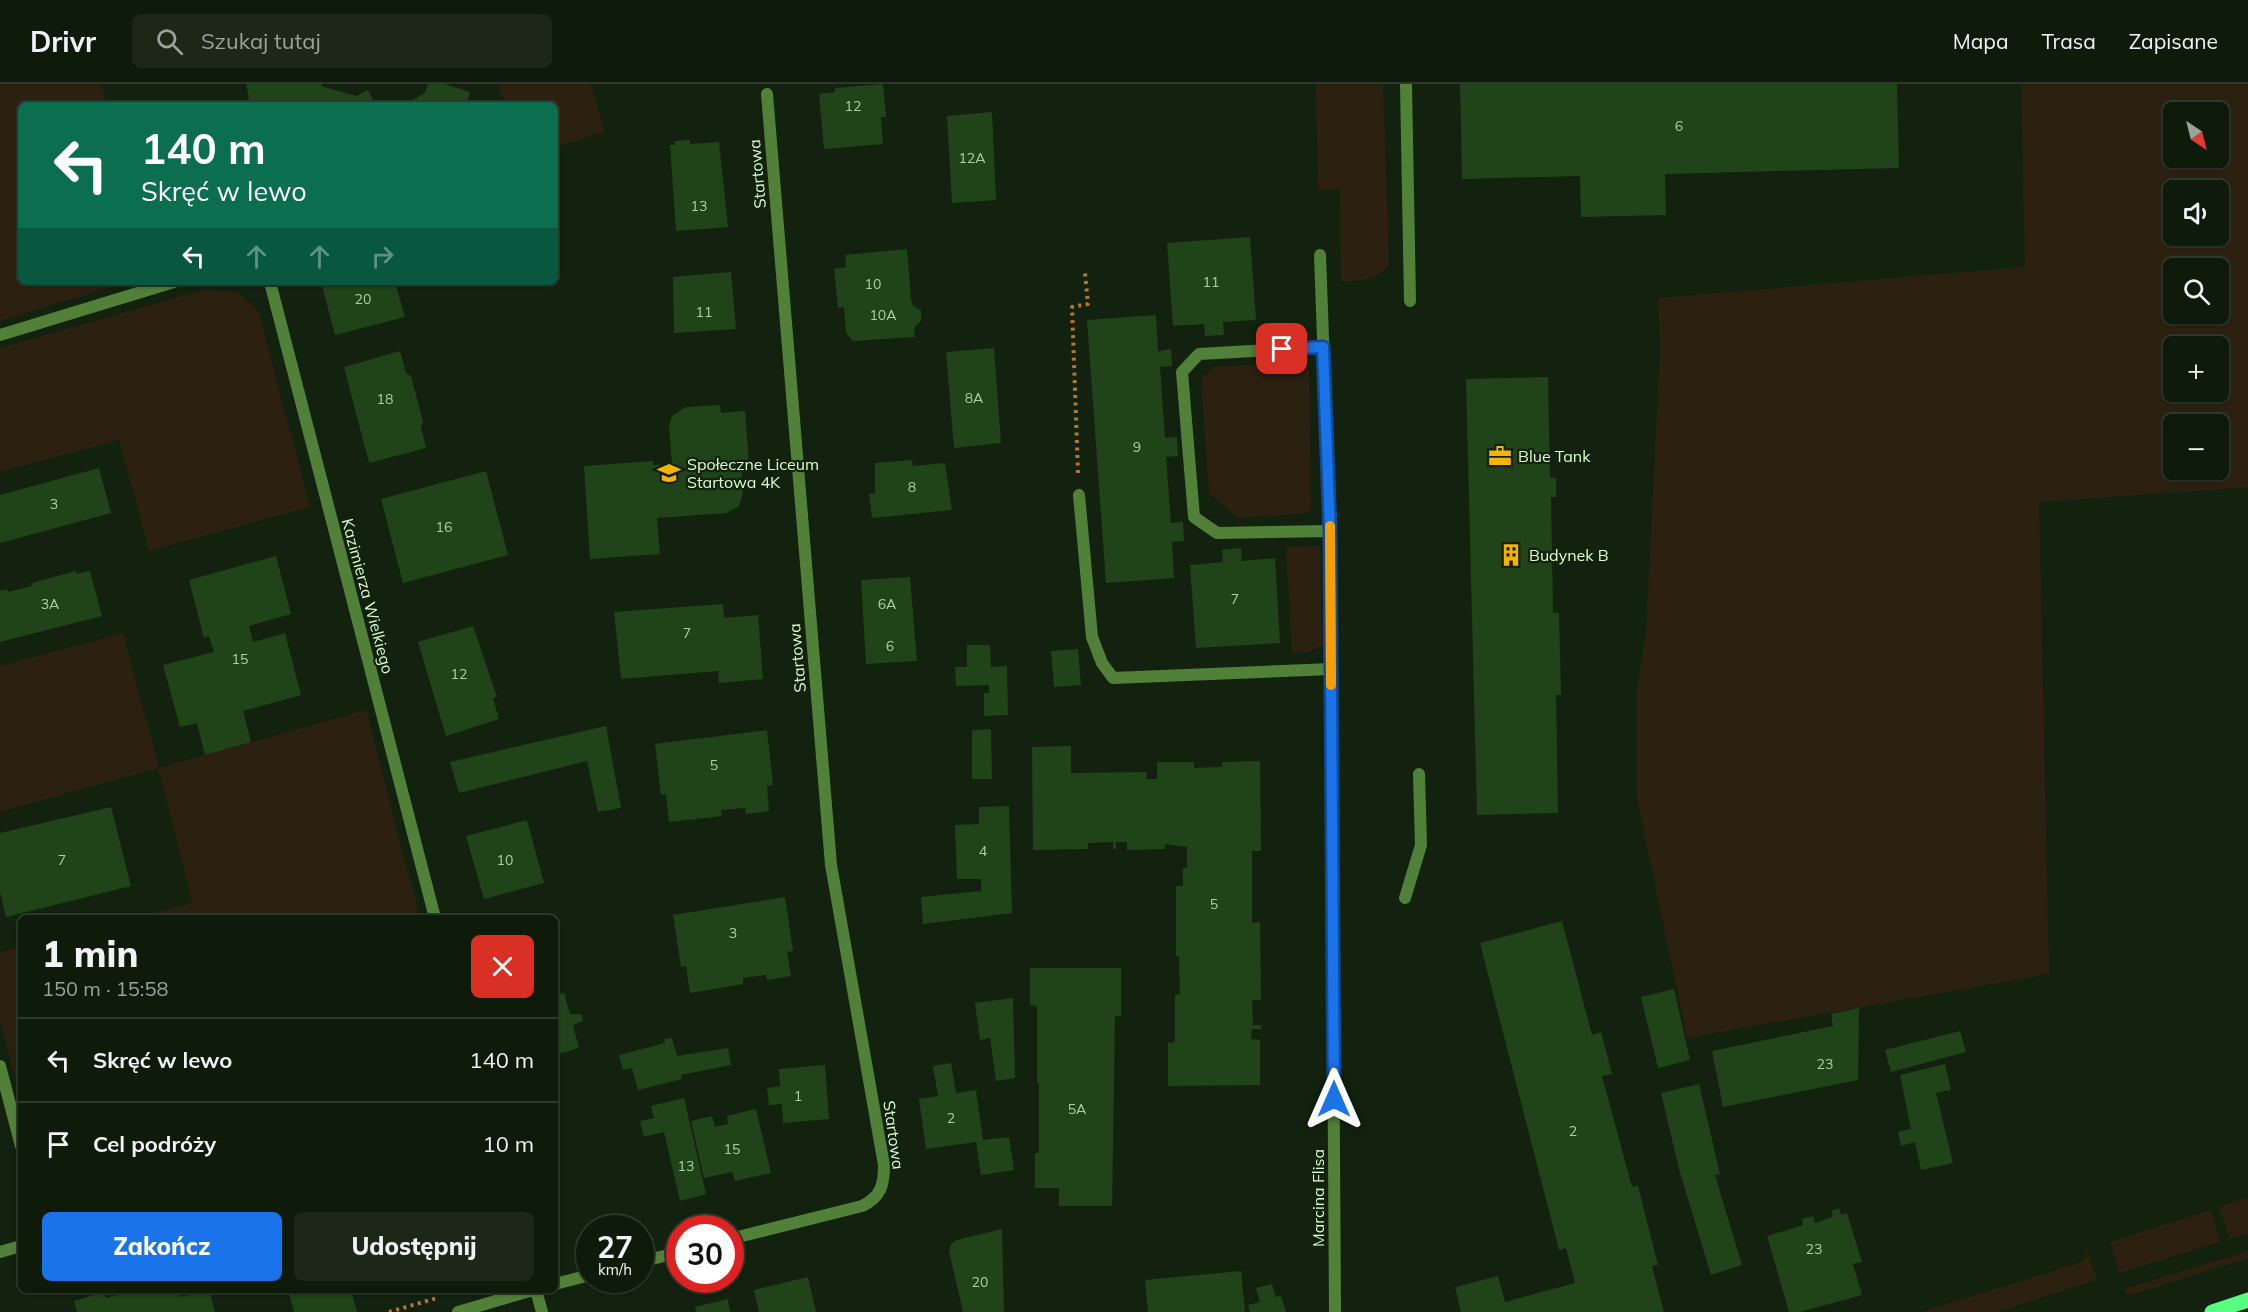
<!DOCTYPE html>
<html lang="pl">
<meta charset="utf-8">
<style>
body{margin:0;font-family:Mulish,sans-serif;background:#1c2718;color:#f1f3f6;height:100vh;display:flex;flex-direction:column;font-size:22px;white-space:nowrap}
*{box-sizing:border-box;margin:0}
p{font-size:20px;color:#9ba19c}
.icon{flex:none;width:33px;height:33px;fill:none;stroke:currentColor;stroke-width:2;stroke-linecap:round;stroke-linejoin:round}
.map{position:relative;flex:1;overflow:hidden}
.drawer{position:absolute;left:18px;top:831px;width:540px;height:378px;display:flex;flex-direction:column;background:#0e1a0a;border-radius:9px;box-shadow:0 2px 4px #0004,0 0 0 2px #2e382b}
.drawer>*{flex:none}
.banner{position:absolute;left:18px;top:18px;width:540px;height:183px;border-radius:9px;box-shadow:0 2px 4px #0004,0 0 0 2px #2e382b;background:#0b6e4f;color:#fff;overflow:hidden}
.needle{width:39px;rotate:145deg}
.tools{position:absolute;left:2163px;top:18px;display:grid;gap:12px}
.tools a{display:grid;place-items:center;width:66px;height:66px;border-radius:9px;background:#0e1a0a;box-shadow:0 2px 4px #0004,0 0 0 2px #2e382b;font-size:30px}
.speed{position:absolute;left:576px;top:1131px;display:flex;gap:12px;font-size:30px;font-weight:700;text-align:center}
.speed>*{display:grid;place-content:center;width:78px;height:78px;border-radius:50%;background:#0e1a0a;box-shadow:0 2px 4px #0004,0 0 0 2px #2e382b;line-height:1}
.speed small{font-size:15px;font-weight:400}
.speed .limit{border:9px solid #d22;background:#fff;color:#111}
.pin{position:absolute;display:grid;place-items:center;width:51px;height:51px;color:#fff;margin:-26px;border-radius:12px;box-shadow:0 3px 9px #0006}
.me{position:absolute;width:66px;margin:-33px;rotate:0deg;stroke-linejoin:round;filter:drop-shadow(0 0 4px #0008)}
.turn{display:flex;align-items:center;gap:21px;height:126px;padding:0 24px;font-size:27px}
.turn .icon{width:78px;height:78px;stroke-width:2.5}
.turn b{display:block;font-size:42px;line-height:51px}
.lanes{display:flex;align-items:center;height:57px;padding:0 24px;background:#0003;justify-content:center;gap:30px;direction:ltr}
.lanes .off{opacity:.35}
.round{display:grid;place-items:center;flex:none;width:63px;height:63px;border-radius:9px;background:#1c2718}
.head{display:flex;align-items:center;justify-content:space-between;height:102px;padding:0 24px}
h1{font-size:36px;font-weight:800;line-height:45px}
.button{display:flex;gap:12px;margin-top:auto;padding:12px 24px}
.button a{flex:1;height:69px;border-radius:9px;background:#1a73e8;color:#fff;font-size:24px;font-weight:800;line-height:69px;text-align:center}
.button a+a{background:#1c2718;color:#f1f3f6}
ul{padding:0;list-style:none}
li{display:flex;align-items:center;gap:18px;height:84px;padding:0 24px;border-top:2px solid #2e382b}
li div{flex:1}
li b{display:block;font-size:22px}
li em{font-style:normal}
header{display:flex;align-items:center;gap:36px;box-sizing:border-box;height:84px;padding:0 30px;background:#0e1a0a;border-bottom:2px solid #2e382b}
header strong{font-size:28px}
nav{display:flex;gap:33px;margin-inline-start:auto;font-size:21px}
.search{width:420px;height:54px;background:#1c2718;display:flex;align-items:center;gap:15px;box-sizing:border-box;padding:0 21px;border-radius:9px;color:#9ba19c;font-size:22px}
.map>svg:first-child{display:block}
.green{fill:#2c2111;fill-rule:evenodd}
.building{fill:#21431a}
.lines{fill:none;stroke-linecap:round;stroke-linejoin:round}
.path{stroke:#b3792f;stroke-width:4;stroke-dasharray:3 4.5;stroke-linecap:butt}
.lane{stroke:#518139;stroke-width:12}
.street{stroke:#518139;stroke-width:12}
.primary{stroke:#57fe80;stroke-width:15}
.route-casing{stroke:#114b97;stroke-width:15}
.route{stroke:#1a73e8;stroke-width:10}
.slow{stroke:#f59e0b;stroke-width:10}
.labels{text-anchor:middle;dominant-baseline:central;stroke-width:4.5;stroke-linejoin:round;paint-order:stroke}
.number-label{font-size:14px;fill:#add0a2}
.street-label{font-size:16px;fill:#dcffcf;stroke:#12220e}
.poi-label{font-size:16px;fill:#dcffcf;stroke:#12220e;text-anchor:start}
</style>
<header>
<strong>Drivr</strong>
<div class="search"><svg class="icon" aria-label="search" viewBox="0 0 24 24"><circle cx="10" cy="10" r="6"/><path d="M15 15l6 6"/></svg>Szukaj tutaj</div>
<nav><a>Mapa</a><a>Trasa</a><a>Zapisane</a></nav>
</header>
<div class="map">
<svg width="2248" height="1228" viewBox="0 0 2248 1228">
<rect width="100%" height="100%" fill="#12220e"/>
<!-- green -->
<path class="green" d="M 0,0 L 101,0 L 107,21 L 21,21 L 21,198 L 128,198 L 0,237 Z
M 498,0 L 591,0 L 605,48 L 555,63 L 555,21 L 505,21 Z
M 1316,0 L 1383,0 L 1389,180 C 1377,197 1361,197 1341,197 L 1340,105 L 1318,105 Z
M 2021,0 L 2248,0 L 2248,403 L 2039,418 L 2049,890 L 1687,954 L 1637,715 L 1637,603 L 1646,550 L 1660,266 L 1658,214 L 2025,183 ZM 2174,28 L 2218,28 L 2218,74 L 2174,74 ZM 2174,106 L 2218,106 L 2218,152 L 2174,152 ZM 2174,184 L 2218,184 L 2218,230 L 2174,230 ZM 2174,262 L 2218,262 L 2218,308 L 2174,308 ZM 2174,340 L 2218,340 L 2218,386 L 2174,386 Z
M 207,205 L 237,208 L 258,226 L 310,423 L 149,467 L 119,356 L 0,388 L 0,264 Z
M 1304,278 L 1309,285 L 1311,426 L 1305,429 L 1239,434 L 1209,410 L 1201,296 L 1213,283 Z
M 1320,462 L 1323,561 L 1309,568 L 1292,568 L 1286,463 Z
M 123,549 L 159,684 L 366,626 L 420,834 L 135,834 L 192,819 L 158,684 L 0,728 L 0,582 Z
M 21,863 L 21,1013 L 0,937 L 0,868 Z
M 2248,1113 L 2248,1149 L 2230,1155 L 2218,1123 Z
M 2210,1126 L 2220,1158 L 2119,1189 L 2110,1158 Z
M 2087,1165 L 2097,1196 L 1997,1228 L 1921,1228 L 2082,1178 Z
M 2248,1167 L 2248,1174 L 2128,1212 L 2124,1205 Z"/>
<!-- building -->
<path class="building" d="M 246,0 L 322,0 L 321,2 L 356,12 L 368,6 L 376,21 L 246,21 L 249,14 Z
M 428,0 L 444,0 L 470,8 L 466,21 L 403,21 L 425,9 Z
M 883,0 L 886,33 L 881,33 L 883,60 L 824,65 L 819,10 L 835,8 L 835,4 Z
M 1460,0 L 1897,0 L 1899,84 L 1665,90 L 1666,131 L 1581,133 L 1580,92 L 1462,95 Z
M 992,28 L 996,116 L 952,119 L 947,32 Z
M 690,56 L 690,60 L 719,58 L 728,143 L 676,147 L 670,61 L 675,61 L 675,57 Z
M 1250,153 L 1256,236 L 1223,238 L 1224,251 L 1205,252 L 1204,240 L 1173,242 L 1167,159 Z
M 907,165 L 911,215 L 913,222 L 921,226 L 921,237 L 914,244 L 915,253 L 853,257 L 846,249 L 844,223 L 838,224 L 834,185 L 846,183 L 845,171 Z
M 731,188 L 736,245 L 674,249 L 673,193 Z
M 321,198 L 395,198 L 405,233 L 335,251 Z
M 1156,231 L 1158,267 L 1171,265 L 1172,282 L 1160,283 L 1165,354 L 1177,353 L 1178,372 L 1166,373 L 1171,439 L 1183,438 L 1184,457 L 1172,458 L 1174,494 L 1106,499 L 1087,236 Z
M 994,264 L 1001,359 L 954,364 L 946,268 Z
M 400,267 L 406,289 L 411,292 L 423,338 L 421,343 L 426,364 L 369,379 L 344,283 Z
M 1548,293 L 1550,394 L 1556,394 L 1556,413 L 1551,413 L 1553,529 L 1559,529 L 1561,611 L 1556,611 L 1558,729 L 1477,731 L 1466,295 Z
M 720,321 L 721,329 L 745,327 L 749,378 L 741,378 L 743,409 L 739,422 L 726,429 L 657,434 L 660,470 L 590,475 L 584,382 L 653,377 L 653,381 L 672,380 L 669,343 L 672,332 L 686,323 Z
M 912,376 L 913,382 L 945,379 L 952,426 L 872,434 L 869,410 L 875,409 L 875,379 Z
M 99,384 L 111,429 L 0,459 L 0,411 Z
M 486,387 L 508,471 L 403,499 L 381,415 Z
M 1241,464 L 1242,477 L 1275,474 L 1280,559 L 1196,564 L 1190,481 L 1223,478 L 1222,466 Z
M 276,472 L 291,530 L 249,542 L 253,558 L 285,549 L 301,611 L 243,627 L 251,658 L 205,671 L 197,639 L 180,643 L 163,581 L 214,568 L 209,552 L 204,554 L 189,496 Z
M 76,487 L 77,490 L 90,487 L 102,532 L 0,558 L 0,507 L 7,505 L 8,508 L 32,502 L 31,499 Z
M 910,493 L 917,577 L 866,580 L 861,496 Z
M 723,520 L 724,534 L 758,531 L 763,595 L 719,599 L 718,587 L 621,595 L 614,528 Z
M 473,542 L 497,613 L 493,614 L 499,635 L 446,652 L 418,558 Z
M 967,561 L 990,561 L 991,583 L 1007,582 L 1008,631 L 984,632 L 984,609 L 989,609 L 989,601 L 956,602 L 955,583 L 967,583 Z
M 1078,565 L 1081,601 L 1054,603 L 1051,567 Z
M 606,642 L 621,724 L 598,728 L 587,677 L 459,709 L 450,678 Z
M 991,645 L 992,695 L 972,695 L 972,646 Z
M 767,646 L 773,701 L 767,702 L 769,727 L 746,730 L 745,724 L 721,726 L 722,732 L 669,738 L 666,710 L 661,711 L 655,660 Z
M 1071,662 L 1071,689 L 1147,688 L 1146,695 L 1157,695 L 1157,678 L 1194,678 L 1194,684 L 1222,683 L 1222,678 L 1260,677 L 1261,767 L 1252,767 L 1252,839 L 1260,838 L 1261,916 L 1252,916 L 1253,941 L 1261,941 L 1261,945 L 1252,945 L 1251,955 L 1260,956 L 1260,1001 L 1168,1002 L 1168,959 L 1175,958 L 1175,911 L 1180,910 L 1179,872 L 1176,872 L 1176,802 L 1183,802 L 1183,784 L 1187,784 L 1187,763 L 1165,760 L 1165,765 L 1127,766 L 1127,758 L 1116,758 L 1116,765 L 1113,765 L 1113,758 L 1088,759 L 1088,765 L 1033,766 L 1032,663 Z
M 1009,722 L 1012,829 L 923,840 L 921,813 L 981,807 L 981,795 L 957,795 L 955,741 L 979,740 L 979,723 Z
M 111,723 L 131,802 L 6,833 L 0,808 L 0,749 Z
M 527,736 L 544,799 L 484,815 L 466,752 Z
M 785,813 L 793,867 L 787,868 L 791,892 L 767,896 L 766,891 L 743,894 L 743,900 L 690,909 L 686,882 L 681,883 L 673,831 Z
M 1562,837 L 1592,951 L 1601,948 L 1612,990 L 1602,992 L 1632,1103 L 1638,1102 L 1658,1181 L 1652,1182 L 1664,1228 L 1461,1228 L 1455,1203 L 1498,1192 L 1505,1218 L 1575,1199 L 1566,1164 L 1559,1166 L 1480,859 Z
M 1030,884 L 1121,884 L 1121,932 L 1115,932 L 1112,1122 L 1059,1122 L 1059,1104 L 1035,1104 L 1035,1069 L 1039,1069 L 1039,999 L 1037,999 L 1037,922 L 1030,921 Z
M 1674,905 L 1690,976 L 1658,984 L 1641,913 Z
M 564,909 L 570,930 L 581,930 L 583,937 L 573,941 L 579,964 L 555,971 L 555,911 Z
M 1013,914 L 1015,994 L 996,997 L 990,954 L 980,956 L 975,919 Z
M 1859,924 L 1858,996 L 1723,1023 L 1712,967 L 1833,942 L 1831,930 Z
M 1960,947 L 1966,968 L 1891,988 L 1885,966 Z
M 672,954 L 677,972 L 728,964 L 731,981 L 681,991 L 682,995 L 638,1006 L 632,984 L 623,986 L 619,971 L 665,959 L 664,955 Z
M 951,979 L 956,1009 L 976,1006 L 983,1056 L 1009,1053 L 1014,1086 L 981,1091 L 976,1058 L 926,1065 L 919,1015 L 938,1012 L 933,982 Z
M 1945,980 L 1951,1006 L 1936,1009 L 1953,1079 L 1921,1086 L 1915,1058 L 1901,1062 L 1898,1048 L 1911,1045 L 1900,991 Z
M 825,981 L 829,1035 L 783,1039 L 782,1020 L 769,1021 L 767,1004 L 780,1002 L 779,985 Z
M 1699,1000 L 1720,1090 L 1715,1091 L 1742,1181 L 1711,1191 L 1679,1085 L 1661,1009 Z
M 684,1014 L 706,1110 L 680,1117 L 664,1048 L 644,1053 L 640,1037 L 654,1034 L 651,1022 Z
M 756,1025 L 771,1089 L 735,1097 L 732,1088 L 704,1094 L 691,1037 L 712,1032 L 715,1043 L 728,1040 L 727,1032 Z
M 1839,1124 L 1841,1131 L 1847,1129 L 1862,1178 L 1853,1180 L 1862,1211 L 1800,1228 L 1789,1228 L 1767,1152 L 1803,1141 L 1802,1135 L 1813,1132 L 1815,1139 L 1833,1133 L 1831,1127 Z
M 1002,1145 L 1004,1228 L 963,1228 L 949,1167 L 951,1160 L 957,1156 Z
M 1241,1187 L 1245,1228 L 1148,1228 L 1145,1196 Z
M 808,1193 L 816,1228 L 759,1228 L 754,1206 Z
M 1272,1200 L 1276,1213 L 1281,1212 L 1286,1228 L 1250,1228 L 1248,1221 L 1260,1218 L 1256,1204 Z
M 132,1206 L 178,1206 L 180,1213 L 209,1206 L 215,1228 L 77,1228 L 74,1217 L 104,1208 L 106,1214 Z
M 297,1206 L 351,1206 L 357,1228 L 294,1228 L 289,1209 Z
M 728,1215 L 730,1228 L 696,1228 L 695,1223 Z"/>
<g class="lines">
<!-- path -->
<path class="path" d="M 1078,389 L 1072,223 L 1088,220 L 1085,189
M 389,1228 L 437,1214"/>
<!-- lane -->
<path class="lane" d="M 1406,0 L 1410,217
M 1323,263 L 1199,270 L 1182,288 L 1194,433 L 1217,449 L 1330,447
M 1079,411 L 1092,553 L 1102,579 L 1113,594 L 1331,585
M 1405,814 L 1421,761 L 1419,690"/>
<!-- street -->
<path class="street" d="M 1320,171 L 1330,447 L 1335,1228
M 270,198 L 435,834
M 0,251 L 174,198
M 0,982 L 21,1062
M 730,1155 L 862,1122 C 881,1113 884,1101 884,1081 L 831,781 L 767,10
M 0,1168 L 21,1162
M 640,1178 L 680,1168
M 555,1200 L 590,1191
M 536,1206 L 542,1228
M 458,1228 L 533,1206"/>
<!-- primary -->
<path class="primary" d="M 2212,1228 L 2248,1216"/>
</g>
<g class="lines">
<!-- route casing -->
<g class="route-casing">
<path id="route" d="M 1282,265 L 1323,263 L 1330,447 L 1334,1015"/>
</g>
<!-- route -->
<use href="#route" class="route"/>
<!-- slow -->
<path class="slow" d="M 1330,442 L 1331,601"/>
</g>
<!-- icons -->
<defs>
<g id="office-bare" transform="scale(1.8)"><path d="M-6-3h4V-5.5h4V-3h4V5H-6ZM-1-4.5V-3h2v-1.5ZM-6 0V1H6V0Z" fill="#f8b302" stroke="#12220e" stroke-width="2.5" paint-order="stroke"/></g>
<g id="school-bare" transform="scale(1.8)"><path d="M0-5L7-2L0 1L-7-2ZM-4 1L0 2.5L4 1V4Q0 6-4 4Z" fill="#f8b302" stroke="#12220e" stroke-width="2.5" paint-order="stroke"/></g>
<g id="building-bare" transform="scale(1.8)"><path d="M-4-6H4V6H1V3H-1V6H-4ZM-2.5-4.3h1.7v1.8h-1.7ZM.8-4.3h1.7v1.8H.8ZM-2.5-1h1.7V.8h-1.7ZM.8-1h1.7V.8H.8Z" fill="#f8b302" stroke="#12220e" stroke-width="2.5" paint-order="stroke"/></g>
</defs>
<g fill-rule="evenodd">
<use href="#office-bare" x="1500" y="372"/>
<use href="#school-bare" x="669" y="389"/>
<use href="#building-bare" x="1511" y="471"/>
</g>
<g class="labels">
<!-- number labels -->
<g class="number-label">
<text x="853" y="22">12</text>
<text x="1679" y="42">6</text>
<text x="972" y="74">12A</text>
<text x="699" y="122">13</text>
<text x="1211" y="198">11</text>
<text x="873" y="200">10</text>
<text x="363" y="215">20</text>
<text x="704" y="228">11</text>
<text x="883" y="231">10A</text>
<text x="974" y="314">8A</text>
<text x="385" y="315">18</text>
<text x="1137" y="363">9</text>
<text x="912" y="403">8</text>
<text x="54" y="420">3</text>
<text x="444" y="443">16</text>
<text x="1235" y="515">7</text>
<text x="50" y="520">3A</text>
<text x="887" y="520">6A</text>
<text x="687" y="549">7</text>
<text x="890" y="562">6</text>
<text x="240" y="575">15</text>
<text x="459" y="590">12</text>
<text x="714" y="681">5</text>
<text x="983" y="767">4</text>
<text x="62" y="776">7</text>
<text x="505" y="776">10</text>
<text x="1214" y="820">5</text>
<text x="733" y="849">3</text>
<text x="1825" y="980">23</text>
<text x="798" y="1012">1</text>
<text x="1077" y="1025">5A</text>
<text x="951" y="1034">2</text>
<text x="1573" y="1047">2</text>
<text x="732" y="1065">15</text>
<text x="686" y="1082">13</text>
<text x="1814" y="1165">23</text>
<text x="980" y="1198">20</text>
</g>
<!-- street labels -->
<g class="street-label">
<text transform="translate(757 90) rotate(-95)">Startowa</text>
<text transform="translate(368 512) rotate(75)">Kazimierza Wielkiego</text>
<text transform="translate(797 574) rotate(-95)">Startowa</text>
<text transform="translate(894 1051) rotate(82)">Startowa</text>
<text transform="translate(1318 1114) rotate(-90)">Marcina Flisa</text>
</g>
<!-- poi labels -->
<g class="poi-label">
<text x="1518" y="372">Blue Tank</text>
<text x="687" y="380">Społeczne Liceum<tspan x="687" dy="18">Startowa 4K</tspan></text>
<text x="1529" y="471">Budynek B</text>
</g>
</g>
</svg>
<div class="tools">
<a><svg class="needle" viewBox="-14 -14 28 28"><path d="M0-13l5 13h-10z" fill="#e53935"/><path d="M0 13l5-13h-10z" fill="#9ba19c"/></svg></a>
<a><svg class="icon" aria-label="sound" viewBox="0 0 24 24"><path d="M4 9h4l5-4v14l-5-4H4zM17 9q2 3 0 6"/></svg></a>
<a><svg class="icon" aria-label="search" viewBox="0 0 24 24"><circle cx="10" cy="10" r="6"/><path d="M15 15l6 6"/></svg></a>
<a>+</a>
<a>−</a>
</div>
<div class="speed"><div>27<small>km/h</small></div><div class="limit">30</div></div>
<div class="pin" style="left:1282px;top:265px;background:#d93025"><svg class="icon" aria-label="arrive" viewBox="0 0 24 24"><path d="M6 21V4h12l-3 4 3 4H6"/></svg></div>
<svg class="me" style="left:1334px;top:1015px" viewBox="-20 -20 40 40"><path d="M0-17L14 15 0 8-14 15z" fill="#1a73e8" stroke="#fff" stroke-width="4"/></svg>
<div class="banner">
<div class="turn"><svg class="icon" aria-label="left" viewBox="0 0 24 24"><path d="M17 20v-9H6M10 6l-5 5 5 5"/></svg><div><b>140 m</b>Skręć w lewo</div></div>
<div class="lanes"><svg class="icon" aria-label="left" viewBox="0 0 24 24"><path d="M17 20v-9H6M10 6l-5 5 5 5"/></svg><svg class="icon off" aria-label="ahead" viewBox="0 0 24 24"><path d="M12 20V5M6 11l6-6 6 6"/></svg><svg class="icon off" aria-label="ahead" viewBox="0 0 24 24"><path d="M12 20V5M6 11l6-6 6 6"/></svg><svg class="icon off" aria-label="right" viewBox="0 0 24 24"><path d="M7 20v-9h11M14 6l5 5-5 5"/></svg></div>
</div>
<section class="drawer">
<div class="head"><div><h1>1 min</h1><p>150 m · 15:58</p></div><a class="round" style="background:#d93025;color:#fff"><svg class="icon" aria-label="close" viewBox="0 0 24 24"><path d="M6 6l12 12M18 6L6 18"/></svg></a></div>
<ul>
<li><svg class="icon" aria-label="left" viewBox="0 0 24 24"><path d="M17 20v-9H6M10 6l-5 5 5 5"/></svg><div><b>Skręć w lewo</b></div><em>140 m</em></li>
<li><svg class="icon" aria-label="arrive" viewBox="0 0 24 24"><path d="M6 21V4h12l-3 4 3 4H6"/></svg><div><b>Cel podróży</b></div><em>10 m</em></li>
</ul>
<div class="button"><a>Zakończ</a><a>Udostępnij</a></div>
</section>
</div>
